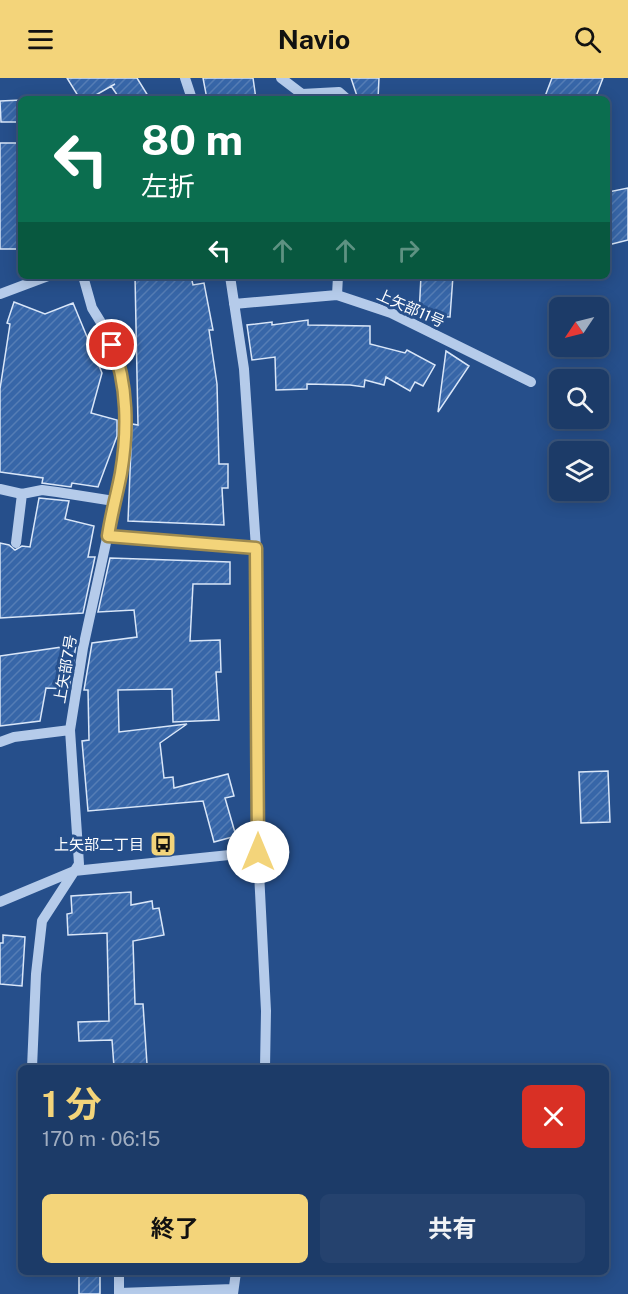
<!DOCTYPE html>
<html lang="ja">
<meta charset="utf-8">
<style>
body{margin:0;font-family:"Public Sans","Noto Sans JP",sans-serif;background:#25426e;color:#f1f3f6;height:100vh;display:flex;flex-direction:column;font-size:22px;white-space:nowrap}
*{box-sizing:border-box;margin:0}
p{font-size:20px;color:#a0adc0}
.icon{flex:none;width:33px;height:33px;fill:none;stroke:currentColor;stroke-width:2;stroke-linecap:round;stroke-linejoin:round}
.map{position:relative;flex:1;overflow:hidden}
.side{position:absolute;left:18px;top:987px;width:591px;height:210px;display:flex;flex-direction:column;background:#1c3b68;border-radius:9px;box-shadow:0 3px 15px #0003,0 0 0 2px #3a557c}
.side>*{flex:none}
.guide{position:absolute;left:18px;top:18px;width:592px;height:183px;border-radius:9px;box-shadow:0 3px 15px #0003,0 0 0 2px #3a557c;background:#0b6e4f;color:#fff;overflow:hidden}
.needle{width:39px;rotate:235deg}
.tools{position:absolute;left:549px;top:219px;display:grid;gap:12px}
.tools a{display:grid;place-items:center;width:60px;height:60px;border-radius:9px;background:#1c3b68;box-shadow:0 3px 15px #0003,0 0 0 2px #3a557c;font-size:30px}
.pin{position:absolute;display:grid;place-items:center;width:51px;height:51px;color:#fff;margin:-26px;border:3px solid #fff;border-radius:50%;box-shadow:0 2px 6px #0007}
.me{position:absolute;width:66px;margin:-33px;rotate:0deg;stroke-linejoin:round;filter:drop-shadow(0 0 4px #0008)}
.turn{display:flex;align-items:center;gap:21px;height:126px;padding:0 24px;font-size:27px}
.turn .icon{width:78px;height:78px;stroke-width:2.5}
.turn b{display:block;font-size:42px;line-height:51px}
.lanes{display:flex;align-items:center;height:57px;padding:0 24px;background:#0003;justify-content:center;gap:30px;direction:ltr}
.lanes .off{opacity:.35}
.round{display:grid;place-items:center;flex:none;width:63px;height:63px;border-radius:9px;background:#25426e}
.summary{display:flex;align-items:center;justify-content:space-between;height:102px;padding:0 24px}
h1{font-size:36px;font-weight:700;line-height:45px;color:#f3d47a}
.action{display:flex;gap:12px;margin-top:auto;padding:12px 24px}
.action a{flex:1;height:69px;border-radius:9px;background:#f3d47a;color:#111;font-size:24px;font-weight:700;line-height:69px;text-align:center}
.action a+a{background:#25426e;color:#f1f3f6}
header{display:flex;justify-content:space-between;align-items:center;height:78px;padding:0 24px;background:#f3d47a;color:#111;font-size:27px;font-weight:700}
.map>svg:first-child{display:block}
.building{fill:url(#building-hatch);stroke:#d9e6f8;stroke-width:1.5}
.lines{fill:none;stroke-linecap:round;stroke-linejoin:round}
.minor{stroke:#b5cbea;stroke-width:10}
.route-casing{stroke:#9e8a4f;stroke-width:15}
.route{stroke:#f3d47a;stroke-width:10}
.labels{text-anchor:middle;dominant-baseline:central;stroke-width:6;stroke-linejoin:round;paint-order:stroke}
.street-label{font-size:15px;fill:#fff;stroke:#264f8b}
.poi-label{font-size:15px;fill:#fff;stroke:#264f8b;text-anchor:end}
</style>
<header><svg class="icon" aria-label="menu" viewBox="0 0 24 24"><path d="M4 6h16M4 12h16M4 18h16"/></svg>Navio<svg class="icon" aria-label="search" viewBox="0 0 24 24"><circle cx="10" cy="10" r="6"/><path d="M15 15l6 6"/></svg></header>
<div class="map">
<svg width="628" height="1216" viewBox="0 0 628 1216">
<defs>
<pattern id="building-hatch" width="6" height="6" patternUnits="userSpaceOnUse" patternTransform="scale(1.5)"><rect width="6" height="6" fill="#3766a8"/><path d="M-1 1l2-2M0 6l6-6M5 7l2-2" fill="none" stroke="#557db5"/></pattern>
</defs>
<rect width="100%" height="100%" fill="#264f8b"/>
<!-- building -->
<path class="building" d="M 67,0 L 137,0 L 150,21 L 120,21 L 111,8 L 115,6 L 89,21 L 80,21 Z
M 203,0 L 253,0 L 256,21 L 207,21 Z
M 351,0 L 379,0 L 378,21 L 358,21 Z
M 552,0 L 603,0 L 595,21 L 544,21 Z
M 21,22 L 21,44 L 1,44 L 0,23 Z
M 0,65 L 20,65 L 21,171 L 0,171 Z
M 628,110 L 628,162 L 608,167 L 608,114 Z
M 135,198 L 191,198 L 193,207 L 204,205 L 213,252 L 209,252 L 217,306 L 219,386 L 228,386 L 228,410 L 222,410 L 224,447 L 128,443 L 132,346 L 138,347 Z
M 421,198 L 453,198 L 450,239 L 419,237 Z
M 14,224 L 45,236 L 73,225 L 102,295 L 91,335 L 117,342 L 117,358 L 98,409 L 72,405 L 71,409 L 42,405 L 43,400 L 0,394 L 0,311 L 10,246 L 7,245 Z
M 308,242 L 308,247 L 370,248 L 370,266 L 405,275 L 407,272 L 435,287 L 423,308 L 415,304 L 410,313 L 386,299 L 384,307 L 365,302 L 364,309 L 350,307 L 307,306 L 307,311 L 276,312 L 275,279 L 252,282 L 247,247 L 272,244 L 272,247 Z
M 446,273 L 469,288 L 438,334 Z
M 39,420 L 69,423 L 65,441 L 94,448 L 88,479 L 95,479 L 83,535 L 0,540 L 0,465 L 9,467 L 15,472 L 22,468 L 30,469 Z
M 110,480 L 230,484 L 230,506 L 193,506 L 190,563 L 220,562 L 221,594 L 216,594 L 219,642 L 173,644 L 172,611 L 118,612 L 119,654 L 187,646 L 160,665 L 164,700 L 173,699 L 174,710 L 228,696 L 234,718 L 225,720 L 236,758 L 214,764 L 203,723 L 88,733 L 82,663 L 89,662 L 88,612 L 84,612 L 92,565 L 137,559 L 134,532 L 98,534 Z
M 76,567 L 69,611 L 46,610 L 40,643 L 0,648 L 0,578 Z
M 608,693 L 610,744 L 581,745 L 579,694 Z
M 131,814 L 131,827 L 152,823 L 153,831 L 159,830 L 164,857 L 133,863 L 135,926 L 143,926 L 147,986 L 114,989 L 112,962 L 79,963 L 78,944 L 109,943 L 107,855 L 68,857 L 67,836 L 72,835 L 71,818 Z
M 3,857 L 25,859 L 22,908 L 0,906 L 0,865 L 3,865 Z
M 79,1194 L 100,1194 L 100,1216 L 79,1216 Z"/>
<g class="lines">
<!-- minor -->
<path class="minor" d="M 185,0 L 192,21
M 281,0 L 302,16 L 339,14 L 347,21
M 230,198 L 244,291 L 256,470 L 258,774 L 266,933 L 265,990
M 0,216 L 48,198
M 337,217 L 338,198
M 234,226 L 337,217 L 391,235 L 531,304
M 0,411 L 22,416 L 42,412 L 57,414 L 114,423
M 108,458 L 256,470
M 16,465 L 22,416
M 0,664 L 14,659 L 70,652
M 0,824 L 74,793 L 258,774
M 32,990 L 36,896 L 42,843 L 79,786 L 70,652 L 83,570 L 121,396 L 124,366 L 124,324 L 119,284 L 105,251 L 92,230 L 83,198
M 21,1088 L 21,1099
M 119,1194 L 119,1215 L 233,1211
M 233,1216 L 236,1194"/>
</g>
<g class="lines">
<!-- route casing -->
<g class="route-casing">
<path id="route" d="M 112,267 C 128,305 128,354 121,395 C 117,416 111,437 108,458 L 256,470 L 258,774"/>
</g>
<!-- route -->
<use href="#route" class="route"/>
</g>
<!-- icons -->
<defs>
<g id="bus-square" transform="scale(1.35)"><rect x="-9" y="-9" width="18" height="18" rx="4" fill="#f3d47a" stroke="#264f8b"/><path d="M-5-6H5V4H4V6H2V4H-2V6H-4V4H-5ZM-3.5-4V0h7V-4ZM-3.5 1.2v1.5H-2V1.2ZM2 1.2v1.5H3.5V1.2Z" fill="#111"/></g>
</defs>
<g fill-rule="evenodd">
<use href="#bus-square" x="163" y="766"/>
</g>
<g class="labels">
<!-- street labels -->
<g class="street-label">
<text transform="translate(411 230) rotate(24)">上矢部11号</text>
<text transform="translate(65 591) rotate(-80)">上矢部7号</text>
</g>
<!-- poi labels -->
<g class="poi-label">
<text x="144" y="766">上矢部二丁目</text>
</g>
</g>
</svg>
<div class="tools">
<a><svg class="needle" viewBox="-14 -14 28 28"><path d="M0-13l5 13h-10z" fill="#e53935"/><path d="M0 13l5-13h-10z" fill="#a0adc0"/></svg></a>
<a><svg class="icon" aria-label="search" viewBox="0 0 24 24"><circle cx="10" cy="10" r="6"/><path d="M15 15l6 6"/></svg></a>
<a><svg class="icon" aria-label="layers" viewBox="0 0 24 24"><path d="M12 4l9 5-9 5-9-5zM3 14l9 5 9-5"/></svg></a>
</div>
<div class="pin" style="left:112px;top:267px;background:#d93025"><svg class="icon" aria-label="arrive" viewBox="0 0 24 24"><path d="M6 21V4h12l-3 4 3 4H6"/></svg></div>
<svg class="me" style="left:258px;top:774px" viewBox="-20 -20 40 40"><circle r="19" fill="#fff"/><path d="M0-13L10 11 0 6-10 11z" fill="#f3d47a"/></svg>
<div class="guide">
<div class="turn"><svg class="icon" aria-label="left" viewBox="0 0 24 24"><path d="M17 20v-9H6M10 6l-5 5 5 5"/></svg><div><b>80 m</b>左折</div></div>
<div class="lanes"><svg class="icon" aria-label="left" viewBox="0 0 24 24"><path d="M17 20v-9H6M10 6l-5 5 5 5"/></svg><svg class="icon off" aria-label="ahead" viewBox="0 0 24 24"><path d="M12 20V5M6 11l6-6 6 6"/></svg><svg class="icon off" aria-label="ahead" viewBox="0 0 24 24"><path d="M12 20V5M6 11l6-6 6 6"/></svg><svg class="icon off" aria-label="right" viewBox="0 0 24 24"><path d="M7 20v-9h11M14 6l5 5-5 5"/></svg></div>
</div>
<section class="side">
<div class="summary"><div><h1>1 分</h1><p>170 m · 06:15</p></div><a class="round" style="background:#d93025;color:#fff"><svg class="icon" aria-label="close" viewBox="0 0 24 24"><path d="M6 6l12 12M18 6L6 18"/></svg></a></div>
<div class="action"><a>終了</a><a>共有</a></div>
</section>
</div>
